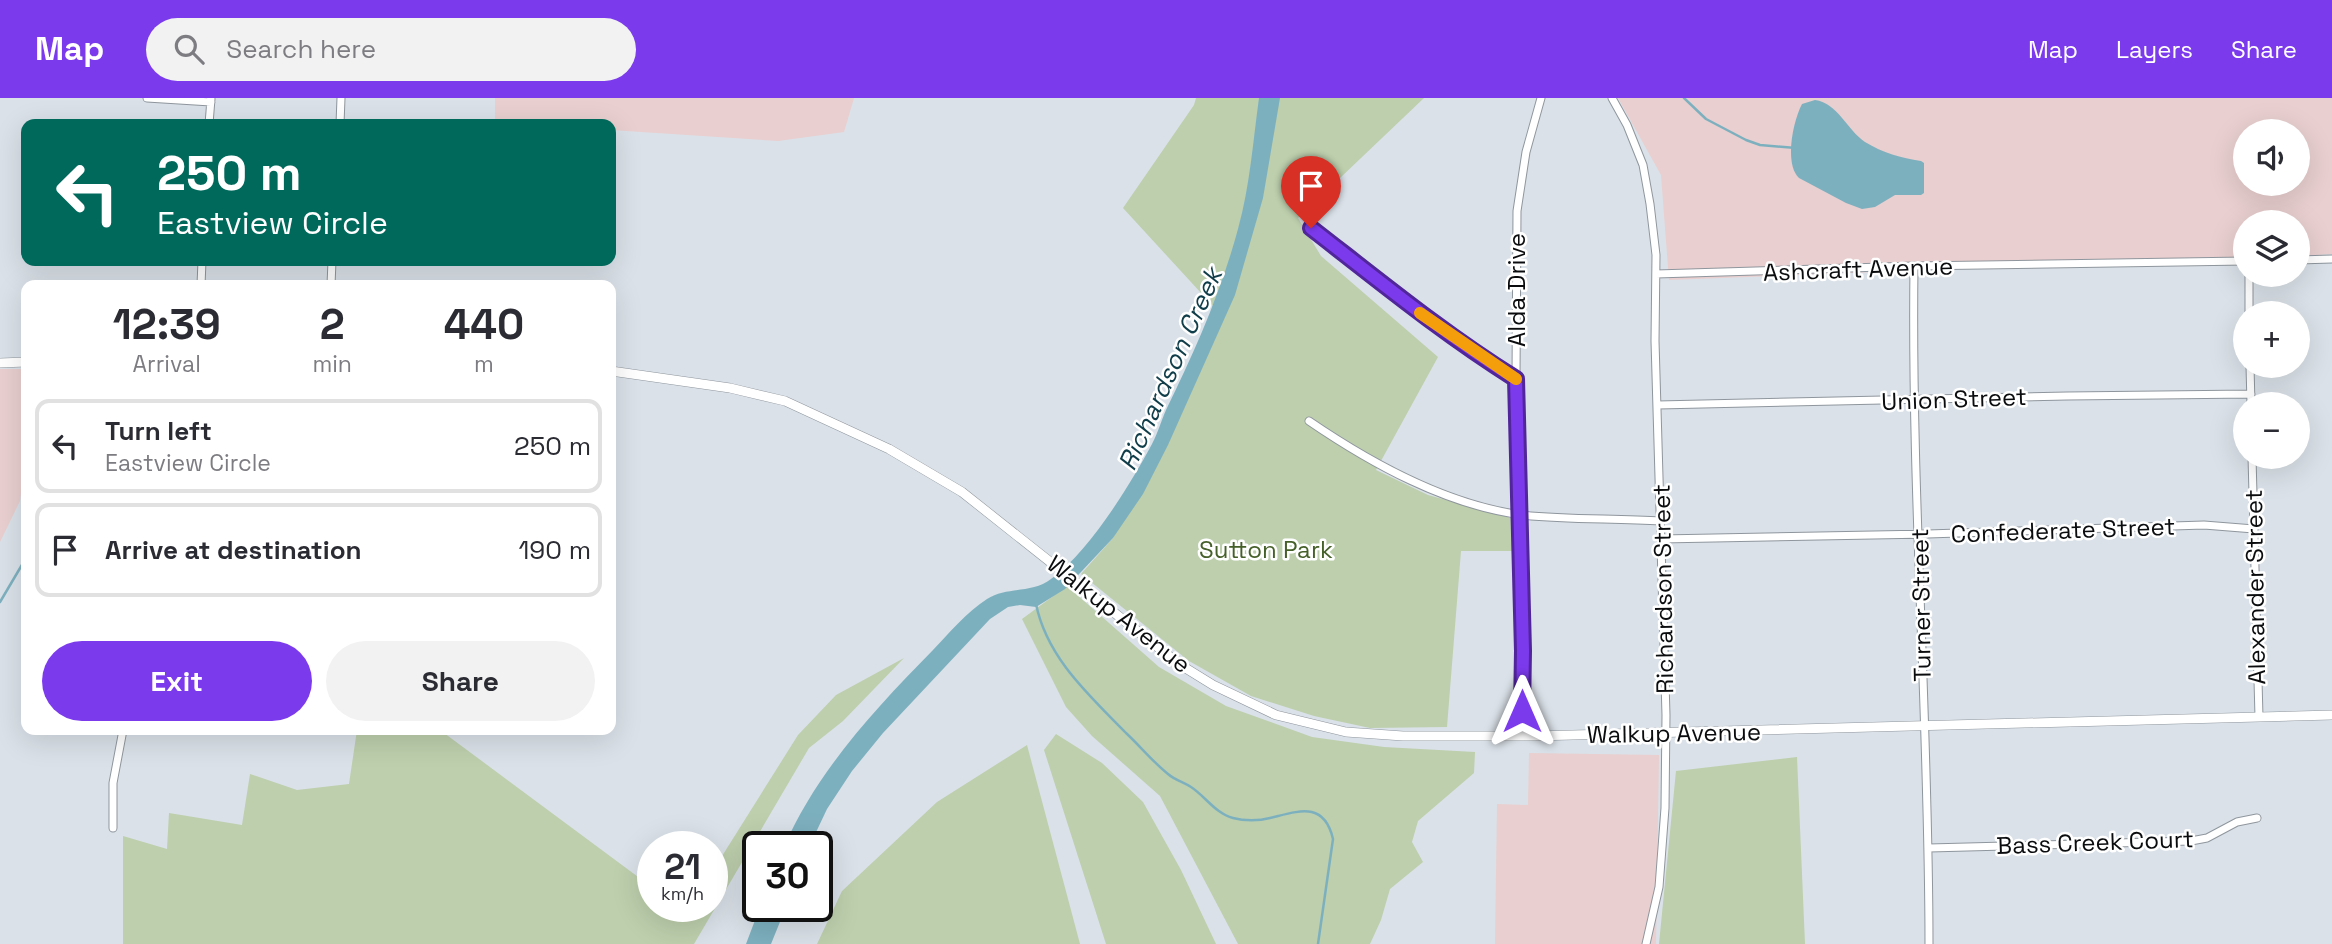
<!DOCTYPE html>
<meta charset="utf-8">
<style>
body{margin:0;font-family:"Space Grotesk",sans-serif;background:#f2f2f3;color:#2b2b33;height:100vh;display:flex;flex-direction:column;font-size:26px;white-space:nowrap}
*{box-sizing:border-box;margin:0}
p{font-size:23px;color:#7c7c81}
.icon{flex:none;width:38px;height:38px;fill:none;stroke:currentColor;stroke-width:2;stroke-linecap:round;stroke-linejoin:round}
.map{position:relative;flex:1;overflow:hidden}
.side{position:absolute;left:21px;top:182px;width:595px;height:455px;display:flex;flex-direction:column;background:#fff;border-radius:14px;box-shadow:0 7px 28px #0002}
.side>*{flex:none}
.guide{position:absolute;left:21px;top:21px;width:595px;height:147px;border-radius:14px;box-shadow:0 7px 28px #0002;background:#00695c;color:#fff;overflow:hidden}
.tools{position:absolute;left:2233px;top:21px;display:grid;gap:14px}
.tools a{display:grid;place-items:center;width:77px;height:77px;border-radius:50%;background:#fff;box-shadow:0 7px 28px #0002;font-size:35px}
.speed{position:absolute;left:637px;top:733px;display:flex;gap:14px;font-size:35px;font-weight:700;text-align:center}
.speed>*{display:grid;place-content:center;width:91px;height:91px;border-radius:50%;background:#fff;box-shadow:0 7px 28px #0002;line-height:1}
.speed small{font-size:18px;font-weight:400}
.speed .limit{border:4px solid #111;border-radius:10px;background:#fff;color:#111}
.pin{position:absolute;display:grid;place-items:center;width:60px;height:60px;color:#fff;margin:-72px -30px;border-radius:50% 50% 50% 0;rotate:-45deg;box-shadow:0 0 7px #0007}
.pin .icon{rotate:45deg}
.me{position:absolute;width:77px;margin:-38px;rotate:0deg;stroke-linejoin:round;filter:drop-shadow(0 0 5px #0008)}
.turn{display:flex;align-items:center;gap:24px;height:147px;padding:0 21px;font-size:32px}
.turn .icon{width:91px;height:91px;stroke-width:2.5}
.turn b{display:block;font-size:49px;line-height:60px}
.eta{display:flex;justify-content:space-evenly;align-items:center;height:119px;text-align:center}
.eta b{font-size:42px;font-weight:800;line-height:49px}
.cta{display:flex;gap:14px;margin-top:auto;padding:14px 21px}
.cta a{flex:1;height:80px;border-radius:42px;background:#7c3aed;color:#fff;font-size:28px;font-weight:800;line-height:80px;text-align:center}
.cta a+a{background:#f2f2f3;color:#2b2b33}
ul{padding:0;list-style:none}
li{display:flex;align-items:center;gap:21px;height:94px;margin:0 14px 10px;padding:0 7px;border:4px solid #e1e1e2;border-radius:14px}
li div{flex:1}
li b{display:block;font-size:26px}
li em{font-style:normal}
header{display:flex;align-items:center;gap:42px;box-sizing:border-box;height:98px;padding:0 35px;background:#7c3aed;color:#fff}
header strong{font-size:33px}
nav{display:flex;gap:38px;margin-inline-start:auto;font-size:24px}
.search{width:490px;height:63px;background:#f2f2f3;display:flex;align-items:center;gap:18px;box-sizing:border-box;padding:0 24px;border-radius:38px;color:#7c7c81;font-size:26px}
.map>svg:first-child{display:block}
.industrial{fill:#e9cfcf;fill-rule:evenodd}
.green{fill:#bdcfad}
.water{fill:#7db0bf}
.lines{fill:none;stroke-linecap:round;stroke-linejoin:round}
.stream{stroke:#7db0bf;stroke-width:2.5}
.minor-casing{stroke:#8f969d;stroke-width:9}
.tertiary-casing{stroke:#8f969d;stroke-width:10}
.minor{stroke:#fff;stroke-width:7}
.tertiary{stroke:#fff;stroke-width:9}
.route-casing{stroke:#51269a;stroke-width:18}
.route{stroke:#7c3aed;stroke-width:12}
.slow{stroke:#f59e0b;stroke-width:12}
.labels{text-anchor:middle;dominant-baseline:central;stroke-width:5;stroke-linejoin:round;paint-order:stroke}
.street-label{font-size:24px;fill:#0a0c0e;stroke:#fff}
.park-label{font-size:24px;fill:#466029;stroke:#fff}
.water-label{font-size:26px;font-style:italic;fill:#0f3d49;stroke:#fff}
</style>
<header>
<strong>Map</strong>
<div class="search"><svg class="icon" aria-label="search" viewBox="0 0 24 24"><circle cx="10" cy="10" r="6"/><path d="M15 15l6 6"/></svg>Search here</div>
<nav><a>Map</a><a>Layers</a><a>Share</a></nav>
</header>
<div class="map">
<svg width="2332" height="846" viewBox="0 0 2332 846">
<rect width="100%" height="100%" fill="#dae1e8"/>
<!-- industrial -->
<path class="industrial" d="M 495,0 L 854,0 L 844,34 L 778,43 L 611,32 L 611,26 L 495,25 Z
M 1618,0 L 2332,0 L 2332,156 L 2298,158 L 2298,124 L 2245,124 L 2245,160 L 1669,182 L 1661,77 ZM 2245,33 L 2298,33 L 2298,86 L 2245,86 Z
M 0,271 L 26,271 L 26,359 L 20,403 L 0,444 Z
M 1529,655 L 1659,657 L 1656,846 L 1495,846 L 1497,706 L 1528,707 Z"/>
<!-- green -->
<path class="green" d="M 1196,0 L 1424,0 L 1298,120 L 1321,158 L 1438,259 L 1376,372 L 1428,397 L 1515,421 L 1516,453 L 1461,453 L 1447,629 L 1370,630 L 1314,618 L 1251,598 L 1189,563 L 1081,476 L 1113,440 L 1224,220 L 1123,110 L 1194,7 Z
M 1067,488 L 1159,569 L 1226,608 L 1312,639 L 1384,649 L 1475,654 L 1474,675 L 1418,723 L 1412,744 L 1423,764 L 1390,791 L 1381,822 L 1370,846 L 1238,846 L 1160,698 L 1092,638 L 1066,609 L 1022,521 Z
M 904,560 L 843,623 L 809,650 L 694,846 L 123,846 L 123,738 L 167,751 L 169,715 L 242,727 L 250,676 L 297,692 L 349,686 L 357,632 L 440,632 L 653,790 L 653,808 L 677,809 L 687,815 L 691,809 L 712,808 L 712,774 L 798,637 L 836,597 Z
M 1056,636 L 1102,665 L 1143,704 L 1181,772 L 1216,846 L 1106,846 L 1044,652 Z
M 1027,647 L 1080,846 L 817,846 L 842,793 L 937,704 Z
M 1797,659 L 1805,846 L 1659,846 L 1676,673 Z"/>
<!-- water -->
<path class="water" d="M 1259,0 L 1280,0 L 1263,100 L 1235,197 L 1168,347 L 1143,396 L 1113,440 L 1065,491 L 1036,509 L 1020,507 L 1008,509 L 990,521 L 883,635 L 852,673 L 827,711 L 809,749 L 784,749 C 817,673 876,610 933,552 C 949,535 967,514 987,501 C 1007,488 1032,496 1051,481 C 1089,454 1130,387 1152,346 C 1158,335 1161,323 1166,312 C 1195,253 1221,194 1238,131 C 1250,88 1253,43 1259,0 Z
M 1815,2 C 1838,5 1847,32 1865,44 C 1883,55 1901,60 1921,63 L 1924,65 L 1924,95 L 1921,97 L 1895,97 L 1875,109 L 1862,111 L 1846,105 L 1799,80 C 1784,66 1793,23 1802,6 Z
M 760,809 L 786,809 L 771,846 L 746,846 Z"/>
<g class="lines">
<!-- stream -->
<path class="stream" d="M 1684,0 L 1706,21 L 1746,42 L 1760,47 L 1796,50
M 0,504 L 26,460
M 1036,506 C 1047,560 1089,597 1126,635 C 1140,648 1153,664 1168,676 C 1175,682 1183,684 1191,689 C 1205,698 1216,716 1233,720 C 1244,723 1259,723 1270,720 C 1299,713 1324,703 1333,741 L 1318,846"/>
<!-- minor casing -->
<g class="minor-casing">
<path id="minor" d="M 147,0 L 211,4
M 1612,0 L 1627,27 L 1643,67 L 1650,106 L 1656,157 L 1655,243 L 1666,617 L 1665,710 L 1659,789 L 1646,846
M 209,26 L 211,1
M 340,26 L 341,0
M 1311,130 C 1378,182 1444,236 1516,281
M 2298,162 L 2332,161
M 1914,168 C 1911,394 1929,620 1929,846
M 1656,176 L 1914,168 L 2245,163
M 2249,177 L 2249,215
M 201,187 L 202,163
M 331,187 L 332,163
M 2250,268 L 2251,306
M 1658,307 L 2067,298 L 2251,296
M 1309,323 C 1372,366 1446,407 1522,417 C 1568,422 1615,420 1661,423
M 2252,359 L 2259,619
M 1661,441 L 1928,436 L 2204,427 L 2254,431
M 1523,638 L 1523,553 L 1516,281 L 1517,113 L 1526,54 L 1541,0
M 113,730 L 113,685 L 123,632
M 1929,750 L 2191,743 L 2207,740 L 2237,724 L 2257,720"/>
</g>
<!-- tertiary casing -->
<g class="tertiary-casing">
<path id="tertiary" d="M 0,265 L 26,264
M 611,273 L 730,290 L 785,303 L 889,351 L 962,394 L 1179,566 L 1213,587 L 1276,617 L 1346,634 L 1403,638 L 1535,638 L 2332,617"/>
</g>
<!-- minor -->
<use href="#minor" class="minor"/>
<!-- tertiary -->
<use href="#tertiary" class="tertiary"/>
</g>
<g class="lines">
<!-- route casing -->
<g class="route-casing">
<path id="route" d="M 1311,130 C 1378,182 1444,236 1516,281 L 1523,553 L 1522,613"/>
</g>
<!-- route -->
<use href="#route" class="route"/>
<!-- slow -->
<path class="slow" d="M 1420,215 L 1516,281"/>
</g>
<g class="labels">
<!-- street labels -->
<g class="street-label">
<text transform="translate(1858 171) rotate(-2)">Ashcraft Avenue</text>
<text transform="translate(1516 192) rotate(-90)">Alda Drive</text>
<text transform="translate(1954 301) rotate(-2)">Union Street</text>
<text transform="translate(2063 432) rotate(-2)">Confederate Street</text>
<text transform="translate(2255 489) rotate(-91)">Alexander Street</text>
<text transform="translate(1663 491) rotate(-91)">Richardson Street</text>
<text transform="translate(1921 507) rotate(-91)">Turner Street</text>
<text transform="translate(1119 516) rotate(38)">Walkup Avenue</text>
<text transform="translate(1674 635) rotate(-1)">Walkup Avenue</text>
<text transform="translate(2095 744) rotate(-2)">Bass Creek Court</text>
</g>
<!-- park labels -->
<g class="park-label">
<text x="1266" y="451">Sutton Park</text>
</g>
<!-- water labels -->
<g class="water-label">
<text transform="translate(1170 271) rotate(-66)">Richardson Creek</text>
</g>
</g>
</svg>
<div class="tools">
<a><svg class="icon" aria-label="sound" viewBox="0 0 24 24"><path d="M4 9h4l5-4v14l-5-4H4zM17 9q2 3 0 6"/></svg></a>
<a><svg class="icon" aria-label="layers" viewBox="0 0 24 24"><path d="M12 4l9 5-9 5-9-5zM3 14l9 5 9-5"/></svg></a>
<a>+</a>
<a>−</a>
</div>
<div class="speed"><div>21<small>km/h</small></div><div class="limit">30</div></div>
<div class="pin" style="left:1311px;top:130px;background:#d93025"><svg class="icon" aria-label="arrive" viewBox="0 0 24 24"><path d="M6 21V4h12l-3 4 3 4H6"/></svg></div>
<svg class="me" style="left:1522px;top:613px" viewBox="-20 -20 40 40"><path d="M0-17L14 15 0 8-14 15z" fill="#7c3aed" stroke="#fff" stroke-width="4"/></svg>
<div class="guide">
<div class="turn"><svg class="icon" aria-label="left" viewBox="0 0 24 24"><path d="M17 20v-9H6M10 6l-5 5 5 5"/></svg><div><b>250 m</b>Eastview Circle</div></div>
</div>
<section class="side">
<div class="eta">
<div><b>12:39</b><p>Arrival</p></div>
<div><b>2</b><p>min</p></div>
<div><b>440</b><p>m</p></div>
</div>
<ul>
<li><svg class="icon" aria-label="left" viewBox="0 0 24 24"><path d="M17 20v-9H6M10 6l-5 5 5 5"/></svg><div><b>Turn left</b><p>Eastview Circle</p></div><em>250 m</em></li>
<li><svg class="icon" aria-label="arrive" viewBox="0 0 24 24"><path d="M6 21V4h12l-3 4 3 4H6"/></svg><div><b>Arrive at destination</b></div><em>190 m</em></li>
</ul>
<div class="cta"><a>Exit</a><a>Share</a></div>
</section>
</div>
